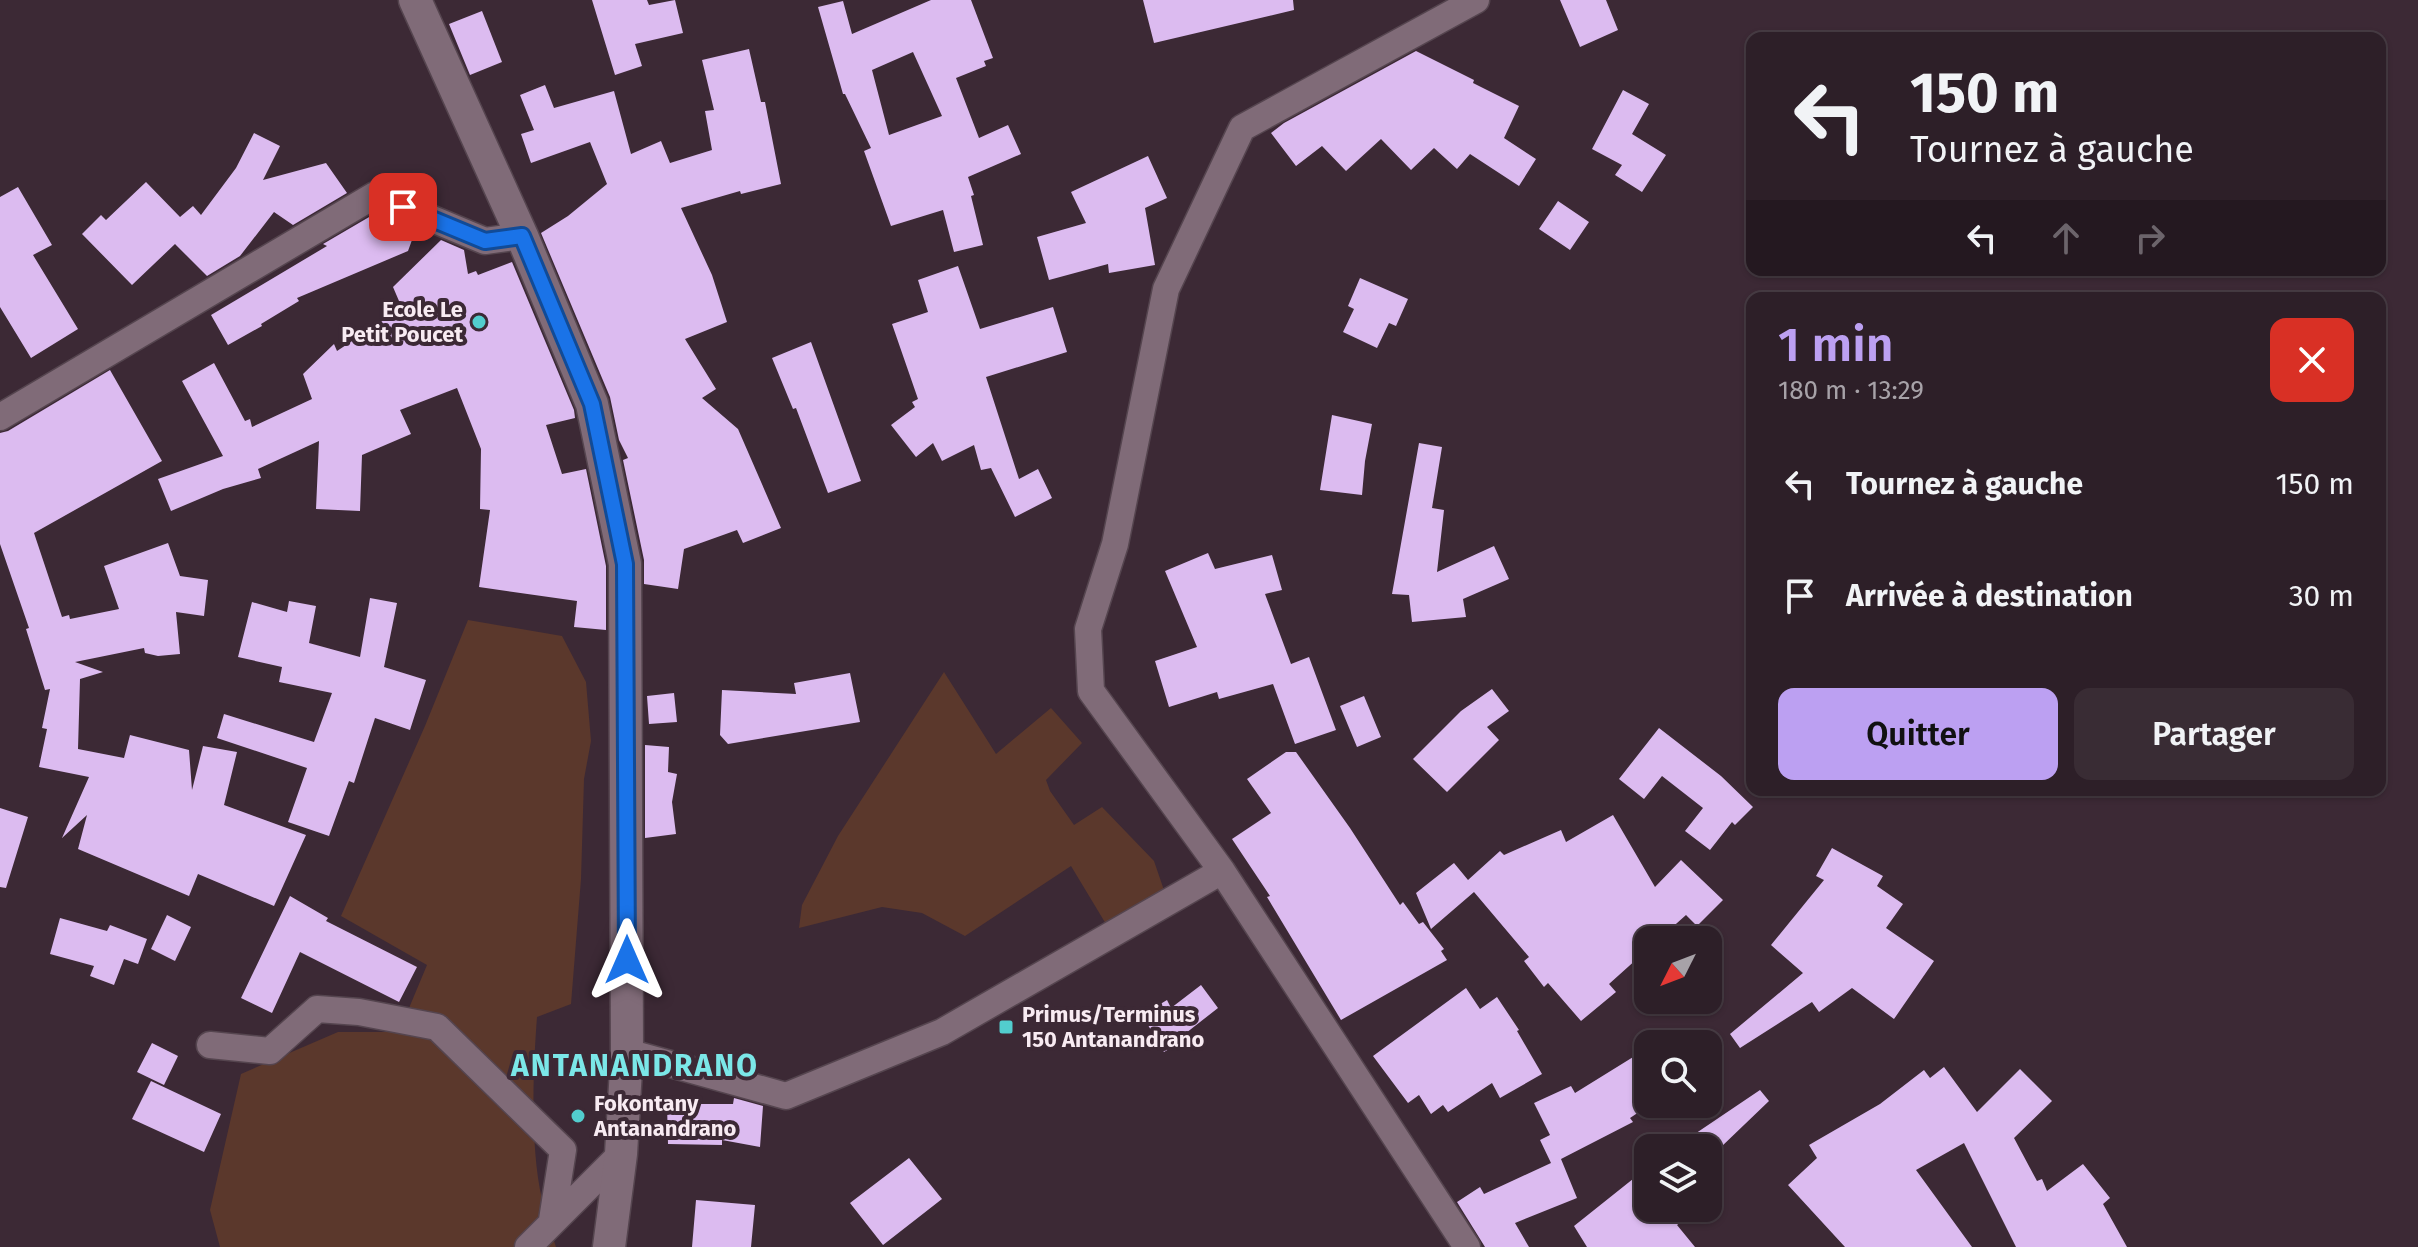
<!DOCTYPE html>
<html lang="fr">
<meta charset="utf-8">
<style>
body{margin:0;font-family:"Fira Sans",sans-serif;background:#392c34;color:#f1f3f6;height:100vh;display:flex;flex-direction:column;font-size:30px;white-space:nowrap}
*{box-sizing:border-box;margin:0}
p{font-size:26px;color:#a7a2a8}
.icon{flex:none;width:44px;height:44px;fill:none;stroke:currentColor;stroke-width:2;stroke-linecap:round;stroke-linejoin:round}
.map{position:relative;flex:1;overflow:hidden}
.drawer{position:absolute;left:1746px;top:292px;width:640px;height:504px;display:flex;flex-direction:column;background:#2d1f28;border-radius:16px;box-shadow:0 2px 6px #0004,0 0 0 2px #483d45}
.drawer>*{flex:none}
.hud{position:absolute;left:1746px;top:32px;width:640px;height:244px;border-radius:16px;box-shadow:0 2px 6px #0004,0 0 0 2px #483d45;background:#2d1f28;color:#f1f3f6;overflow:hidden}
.needle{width:52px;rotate:228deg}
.tools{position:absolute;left:1634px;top:926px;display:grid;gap:16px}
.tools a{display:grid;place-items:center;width:88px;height:88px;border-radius:16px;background:#2d1f28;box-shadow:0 2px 6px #0004,0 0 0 2px #483d45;font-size:40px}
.pin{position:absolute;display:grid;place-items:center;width:68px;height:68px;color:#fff;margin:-34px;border-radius:16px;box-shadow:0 4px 12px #0006}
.me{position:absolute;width:88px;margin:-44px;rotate:0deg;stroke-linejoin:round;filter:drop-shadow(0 0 6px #0008)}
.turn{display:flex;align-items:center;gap:28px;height:168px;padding:0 32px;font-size:36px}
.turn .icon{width:104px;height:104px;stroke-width:2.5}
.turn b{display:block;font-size:56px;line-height:68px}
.lanes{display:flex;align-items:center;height:76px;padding:0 32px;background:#0003;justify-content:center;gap:40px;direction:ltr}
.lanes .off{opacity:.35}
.round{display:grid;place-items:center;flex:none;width:84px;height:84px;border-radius:16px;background:#392c34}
.summary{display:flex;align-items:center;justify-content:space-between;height:136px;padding:0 32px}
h1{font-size:48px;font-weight:600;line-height:60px;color:#bca0f2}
.action{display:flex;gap:16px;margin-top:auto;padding:16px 32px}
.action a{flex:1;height:92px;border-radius:16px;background:#bca0f2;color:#111;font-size:32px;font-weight:600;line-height:92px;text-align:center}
.action a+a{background:#392c34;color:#f1f3f6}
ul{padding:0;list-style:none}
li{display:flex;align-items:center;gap:24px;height:112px;padding:0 32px}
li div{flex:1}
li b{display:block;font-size:30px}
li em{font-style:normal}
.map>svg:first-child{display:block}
.green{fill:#5b382c}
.building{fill:#dcbbf0;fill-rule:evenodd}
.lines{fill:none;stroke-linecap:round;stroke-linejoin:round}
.minor-casing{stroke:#55454f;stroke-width:29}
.tertiary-casing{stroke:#55454f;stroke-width:35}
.minor{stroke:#806b78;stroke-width:26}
.tertiary{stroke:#806b78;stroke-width:32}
.route-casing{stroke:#114b97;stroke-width:20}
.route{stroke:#1a73e8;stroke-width:14}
.poi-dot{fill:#52cdce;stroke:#3c2935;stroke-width:3}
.labels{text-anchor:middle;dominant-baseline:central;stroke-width:8;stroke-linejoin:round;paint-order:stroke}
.poi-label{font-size:22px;font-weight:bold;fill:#f8ebf2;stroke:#3c2935;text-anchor:start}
.district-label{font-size:30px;font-weight:bold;letter-spacing:2px;fill:#7be7e8;stroke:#3c2935}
</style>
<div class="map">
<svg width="2418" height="1247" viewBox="0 0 2418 1247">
<rect width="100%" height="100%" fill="#3c2935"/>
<!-- green -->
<path class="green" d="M 468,620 L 562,636 L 586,682 L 591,741 L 584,779 L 581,879 L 571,1004 L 537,1017 C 533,1070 530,1147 542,1199 C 545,1215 551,1231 556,1247 L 220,1247 L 210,1210 L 241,1074 L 338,1032 L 399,1032 L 427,965 L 341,916 L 425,726 Z
M 944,672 L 996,754 L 1051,708 L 1082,743 L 1046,780 L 1050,791 L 1074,825 L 1102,807 L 1154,861 L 1168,902 L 1112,934 L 1071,866 L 965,936 L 922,913 L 882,907 L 799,928 L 802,905 L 838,836 Z"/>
<!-- building -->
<path class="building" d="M 592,0 L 647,0 L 649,5 L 675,0 L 683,33 L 635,44 L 642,66 L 615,75 Z
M 931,0 L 971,0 L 993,58 L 984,61 L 986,66 L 956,78 L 979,138 L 1008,125 L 1021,154 L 968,177 L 974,195 L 971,196 L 983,245 L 954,252 L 943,210 L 891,226 L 864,151 L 871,148 L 845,94 L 843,94 L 818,7 L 843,1 L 852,34 ZM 913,52 L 942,116 L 889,135 L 872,70 Z
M 1143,0 L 1293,0 L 1294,10 L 1154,43 Z
M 1560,0 L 1606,0 L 1618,30 L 1580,47 Z
M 482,11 L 502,62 L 470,75 L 449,24 Z
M 749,49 L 761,102 L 765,102 L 781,184 L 741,194 L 740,191 L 681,208 L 712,275 L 727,322 L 685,339 L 716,389 L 702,398 L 738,429 L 781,528 L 743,543 L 737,530 L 684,549 L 678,589 L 644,584 L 644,560 L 623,460 L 628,458 L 619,440 L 610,397 L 541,233 L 568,216 L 607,184 L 590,142 L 531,163 L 521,134 L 534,130 L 520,95 L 545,85 L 554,108 L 614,91 L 631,154 L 661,141 L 670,163 L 712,150 L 705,111 L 714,110 L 702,60 Z
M 1416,51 L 1474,80 L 1473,83 L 1519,106 L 1504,138 L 1536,159 L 1519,186 L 1470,154 L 1457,169 L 1434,148 L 1411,170 L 1381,139 L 1346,171 L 1322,146 L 1296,166 L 1271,133 L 1284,123 Z
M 1623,90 L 1649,104 L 1632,134 L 1666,155 L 1642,192 L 1615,175 L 1622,165 L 1592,149 Z
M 254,133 L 280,146 L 263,180 L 326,163 L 347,193 L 293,225 L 274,212 L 240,256 L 207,276 L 175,244 L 132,285 L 82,234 L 101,215 L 106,220 L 146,182 L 180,217 L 193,206 L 201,215 L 236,168 Z
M 1148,156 L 1167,198 L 1145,208 L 1155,265 L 1109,273 L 1108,264 L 1049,280 L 1037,237 L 1086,223 L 1071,192 Z
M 18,187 L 52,245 L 33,255 L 78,329 L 31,358 L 0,307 L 0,197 Z
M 1558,201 L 1589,222 L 1570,250 L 1539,229 Z
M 376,213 L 416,229 L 408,251 L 297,298 L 299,301 L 261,324 L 262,326 L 228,345 L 211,315 L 327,246 L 323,244 Z
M 441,240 L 464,250 L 468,274 L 476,271 L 478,275 L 512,262 L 574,410 L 575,418 L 546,425 L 562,474 L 586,469 L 606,566 L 606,630 L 574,627 L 577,601 L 479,587 L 490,510 L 480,509 L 481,449 L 457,388 L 400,410 L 411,434 L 362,455 L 360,511 L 316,509 L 319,441 L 258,469 L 261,478 L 223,489 L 171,511 L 158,479 L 223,456 L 182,381 L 214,363 L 245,421 L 250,419 L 252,427 L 312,399 L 303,374 L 334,344 L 337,351 L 402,308 L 393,287 Z
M 958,266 L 980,329 L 1053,307 L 1067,352 L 986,377 L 1019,479 L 1038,469 L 1052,498 L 1015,517 L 991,468 L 981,470 L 974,445 L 942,461 L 933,443 L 916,457 L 891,425 L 915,407 L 912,402 L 918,399 L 892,324 L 928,312 L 918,280 Z
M 1360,278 L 1408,299 L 1396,326 L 1389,323 L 1377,348 L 1343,332 L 1354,309 L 1348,306 Z
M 811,342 L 861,481 L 828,493 L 796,408 L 793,409 L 772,358 Z
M 110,370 L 162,461 L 34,533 L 62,617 L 69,615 L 70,619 L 119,609 L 104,566 L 168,543 L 180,576 L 208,580 L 204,616 L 176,612 L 180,654 L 158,656 L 145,653 L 144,648 L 75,662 L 103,672 L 80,679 L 78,749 L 124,758 L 130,735 L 189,750 L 192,790 L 203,746 L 237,752 L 224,805 L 306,835 L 274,906 L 198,874 L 189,896 L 78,849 L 87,815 L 62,838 L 89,777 L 39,767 L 47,729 L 42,728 L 50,689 L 45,690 L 26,629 L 29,628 L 0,544 L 0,433 L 8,431 Z
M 1332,415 L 1372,424 L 1365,461 L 1362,495 L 1320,490 Z
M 1419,443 L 1442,447 L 1432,508 L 1444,510 L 1437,572 L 1494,546 L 1509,579 L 1463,599 L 1466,617 L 1412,622 L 1409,595 L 1392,594 Z
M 1208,553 L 1215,569 L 1272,555 L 1282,590 L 1265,594 L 1291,664 L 1309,657 L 1336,730 L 1295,744 L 1273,684 L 1219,699 L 1217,692 L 1169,707 L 1155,661 L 1197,647 L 1165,571 Z
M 370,598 L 397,603 L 384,667 L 426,680 L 410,730 L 375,718 L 354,783 L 349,781 L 329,836 L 288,822 L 307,768 L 217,738 L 224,714 L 314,742 L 332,693 L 279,682 L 282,667 L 238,657 L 252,602 L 287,612 L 289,601 L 316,606 L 309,643 L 360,657 Z
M 850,673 L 860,722 L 728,744 L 720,735 L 722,690 L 796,694 L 794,683 Z
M 1492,689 L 1509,711 L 1487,727 L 1499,740 L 1447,792 L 1413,759 L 1461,711 Z
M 674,693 L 677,722 L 649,724 L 647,696 Z
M 1364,696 L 1381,737 L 1357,747 L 1340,706 Z
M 1659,728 L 1721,776 L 1753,807 L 1735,825 L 1732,822 L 1710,850 L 1685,831 L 1703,808 L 1662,776 L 1644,799 L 1619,779 Z
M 645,745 L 669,747 L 668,772 L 677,774 L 672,802 L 676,834 L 645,838 Z
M 1286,752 L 1296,752 L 1350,828 L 1400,905 L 1403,902 L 1419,924 L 1423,922 L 1444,949 L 1441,951 L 1447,960 L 1341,1020 L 1267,897 L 1270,896 L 1232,839 L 1271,813 L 1247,779 Z
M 0,808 L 28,817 L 6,888 L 0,887 Z
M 1613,815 L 1655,887 L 1681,860 L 1723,900 L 1697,926 L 1686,915 L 1658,940 L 1648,940 L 1648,949 L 1609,984 L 1616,992 L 1581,1021 L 1548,983 L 1544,987 L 1524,961 L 1529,957 L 1474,892 L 1431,929 L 1416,893 L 1454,863 L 1468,880 L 1500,851 L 1504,855 L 1561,830 L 1566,842 Z
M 1832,848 L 1883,876 L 1877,886 L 1903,904 L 1886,928 L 1934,961 L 1894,1019 L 1852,988 L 1819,1012 L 1812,1002 L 1740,1048 L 1730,1034 L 1803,973 L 1771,945 L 1824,880 L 1816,876 Z
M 290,896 L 328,918 L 326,921 L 417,967 L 399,1002 L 300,952 L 272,1013 L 241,998 Z
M 167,915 L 191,927 L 175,961 L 151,949 Z
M 60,918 L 107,931 L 110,925 L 147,939 L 138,964 L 124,959 L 114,985 L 90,976 L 94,966 L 50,954 Z
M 1201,985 L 1218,1008 L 1186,1033 L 1189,1037 L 1164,1052 L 1142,1015 L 1167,1000 L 1171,1008 Z
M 1466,988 L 1480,1009 L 1497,997 L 1519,1030 L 1517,1031 L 1542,1074 L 1500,1098 L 1492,1083 L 1448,1112 L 1443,1105 L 1431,1114 L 1419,1095 L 1408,1103 L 1373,1056 Z
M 152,1043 L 178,1056 L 164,1085 L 137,1072 Z
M 1638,1054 L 1648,1070 L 1648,1106 L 1630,1118 L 1633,1122 L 1561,1159 L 1577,1198 L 1515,1223 L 1529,1247 L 1485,1247 L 1457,1202 L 1480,1187 L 1484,1194 L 1551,1163 L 1540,1140 L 1550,1135 L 1534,1103 L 1571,1086 L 1575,1093 Z
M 1944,1067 L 1977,1112 L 2020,1069 L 2052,1101 L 2014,1138 L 2037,1181 L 2042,1179 L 2047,1191 L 2083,1164 L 2110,1198 L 2103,1204 L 2127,1247 L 2016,1247 L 1964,1143 L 1916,1170 L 1972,1247 L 1845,1247 L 1788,1185 L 1817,1158 L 1809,1145 L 1880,1104 L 1924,1070 L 1930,1078 Z
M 151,1081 L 221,1114 L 204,1152 L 132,1119 Z
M 1760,1090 L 1769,1101 L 1720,1148 L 1674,1148 Z
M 734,1098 L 763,1106 L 760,1147 L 722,1140 L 722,1145 L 668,1144 L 667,1104 L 733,1104 Z
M 909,1158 L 942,1199 L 883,1245 L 850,1203 Z
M 1648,1167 L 1648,1208 L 1698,1208 L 1677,1225 L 1695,1247 L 1587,1247 L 1574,1226 Z
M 696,1200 L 755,1205 L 751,1247 L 692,1247 Z"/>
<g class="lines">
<!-- minor casing -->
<g class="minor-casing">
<path id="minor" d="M 0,417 L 375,195 L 485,241 L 522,236
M 210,1045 L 270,1051 L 317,1009 L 359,1012 L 437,1027 L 563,1150 L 552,1220
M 627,1052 L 786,1096 L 942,1032 L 1222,871
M 528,1247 L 621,1154
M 1467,1247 L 1222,871 L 1091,691 L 1088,629 L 1115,544 L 1166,289 L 1242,128 L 1476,0"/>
</g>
<!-- tertiary casing -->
<g class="tertiary-casing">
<path id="tertiary" d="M 415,0 L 522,236 L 592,404 L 625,564 L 627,1052 L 621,1154 L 609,1247"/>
</g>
<!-- minor -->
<use href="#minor" class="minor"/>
<!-- tertiary -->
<use href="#tertiary" class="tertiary"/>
</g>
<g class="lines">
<!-- route casing -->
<g class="route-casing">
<path id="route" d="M 403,207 L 485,241 L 522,236 L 592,404 L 625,564 L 627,960"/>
</g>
<!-- route -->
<use href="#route" class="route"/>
</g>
<!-- markers -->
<g class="poi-dot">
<circle cx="479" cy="322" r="8"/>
<rect x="998" y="1019" width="16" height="16" rx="4"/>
<circle cx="578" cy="1116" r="8"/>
</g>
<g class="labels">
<!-- poi labels -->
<g class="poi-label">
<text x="463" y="309" text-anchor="end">Ecole Le<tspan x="463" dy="25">Petit Poucet</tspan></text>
<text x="1022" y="1014">Primus/Terminus<tspan x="1022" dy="25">150 Antanandrano</tspan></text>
<text x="594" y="1103">Fokontany<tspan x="594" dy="25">Antanandrano</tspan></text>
</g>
<!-- district labels -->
<g class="district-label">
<text x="635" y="1066">ANTANANDRANO</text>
</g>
</g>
</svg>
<div class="tools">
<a><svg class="needle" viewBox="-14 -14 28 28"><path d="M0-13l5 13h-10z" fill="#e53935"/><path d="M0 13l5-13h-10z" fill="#a7a2a8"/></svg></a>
<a><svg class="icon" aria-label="search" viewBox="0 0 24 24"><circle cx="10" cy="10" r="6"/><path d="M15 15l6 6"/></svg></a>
<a><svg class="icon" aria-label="layers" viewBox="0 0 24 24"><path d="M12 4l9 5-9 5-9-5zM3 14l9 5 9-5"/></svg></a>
</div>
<div class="pin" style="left:403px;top:207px;background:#d93025"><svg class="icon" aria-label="arrive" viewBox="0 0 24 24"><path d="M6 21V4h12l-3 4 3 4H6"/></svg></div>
<svg class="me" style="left:627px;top:960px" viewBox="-20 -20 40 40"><path d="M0-17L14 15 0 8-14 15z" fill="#1a73e8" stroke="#fff" stroke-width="4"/></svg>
<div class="hud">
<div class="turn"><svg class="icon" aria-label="left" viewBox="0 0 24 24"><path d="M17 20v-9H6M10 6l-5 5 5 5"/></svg><div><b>150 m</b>Tournez à gauche</div></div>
<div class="lanes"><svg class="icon" aria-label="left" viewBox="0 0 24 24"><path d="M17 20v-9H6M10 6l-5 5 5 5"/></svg><svg class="icon off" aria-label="ahead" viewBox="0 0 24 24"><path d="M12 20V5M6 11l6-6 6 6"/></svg><svg class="icon off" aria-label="right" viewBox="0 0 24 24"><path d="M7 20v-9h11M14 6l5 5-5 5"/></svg></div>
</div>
<section class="drawer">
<div class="summary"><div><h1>1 min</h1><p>180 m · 13:29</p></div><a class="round" style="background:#d93025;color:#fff"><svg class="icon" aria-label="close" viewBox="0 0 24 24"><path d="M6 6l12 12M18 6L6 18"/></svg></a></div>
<ul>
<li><svg class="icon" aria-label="left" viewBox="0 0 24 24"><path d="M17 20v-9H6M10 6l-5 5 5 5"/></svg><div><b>Tournez à gauche</b></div><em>150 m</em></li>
<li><svg class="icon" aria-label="arrive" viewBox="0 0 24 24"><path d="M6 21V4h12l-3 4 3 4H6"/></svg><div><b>Arrivée à destination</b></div><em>30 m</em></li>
</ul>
<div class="action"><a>Quitter</a><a>Partager</a></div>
</section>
</div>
